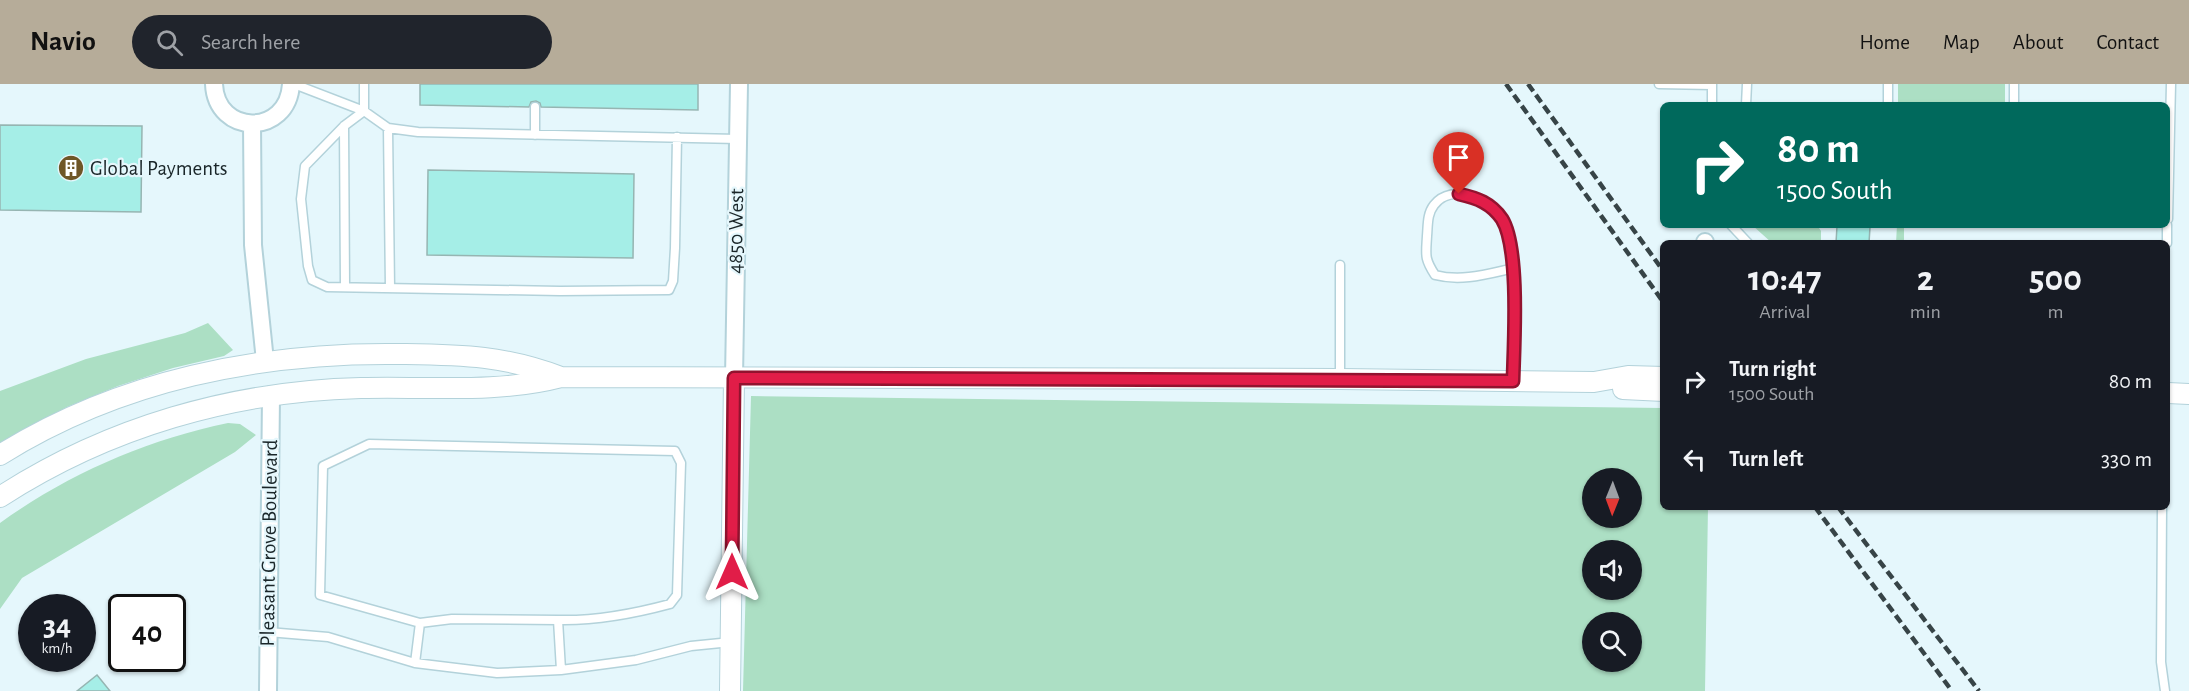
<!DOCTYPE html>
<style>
body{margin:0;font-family:"Alegreya Sans",sans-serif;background:#20242c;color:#f1f3f6;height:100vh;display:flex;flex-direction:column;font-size:22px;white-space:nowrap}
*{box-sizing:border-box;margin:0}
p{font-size:20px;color:#9ea1a6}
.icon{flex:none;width:33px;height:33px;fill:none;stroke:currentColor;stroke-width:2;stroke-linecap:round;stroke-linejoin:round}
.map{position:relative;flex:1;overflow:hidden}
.panel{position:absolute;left:1660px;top:156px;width:510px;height:270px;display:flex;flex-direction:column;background:#171b24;border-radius:9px;box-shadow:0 2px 4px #0004}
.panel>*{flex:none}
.banner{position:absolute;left:1660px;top:18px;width:510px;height:126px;border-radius:9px;box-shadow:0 2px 4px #0004;background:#00695c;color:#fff;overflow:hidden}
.needle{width:39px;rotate:181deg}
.controls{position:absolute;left:1582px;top:384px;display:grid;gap:12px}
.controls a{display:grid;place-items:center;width:60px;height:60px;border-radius:50%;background:#171b24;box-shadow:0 2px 4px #0004;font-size:30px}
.speed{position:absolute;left:18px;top:510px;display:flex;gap:12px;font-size:30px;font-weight:700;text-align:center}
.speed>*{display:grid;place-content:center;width:78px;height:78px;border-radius:50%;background:#171b24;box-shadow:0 2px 4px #0004;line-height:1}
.speed small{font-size:15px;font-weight:400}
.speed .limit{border:3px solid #111;border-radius:9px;background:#fff;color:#111}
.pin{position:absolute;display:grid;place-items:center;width:51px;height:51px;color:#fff;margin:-62px -26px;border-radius:50% 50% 50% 0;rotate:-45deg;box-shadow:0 0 6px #0007}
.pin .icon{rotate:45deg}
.me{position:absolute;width:66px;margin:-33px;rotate:0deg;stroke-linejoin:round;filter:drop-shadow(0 0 4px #0008)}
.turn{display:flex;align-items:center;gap:21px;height:126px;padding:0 18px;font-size:27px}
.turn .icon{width:78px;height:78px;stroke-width:2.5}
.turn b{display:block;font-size:42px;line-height:51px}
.eta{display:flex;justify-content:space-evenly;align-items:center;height:102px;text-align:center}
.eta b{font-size:36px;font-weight:700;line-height:42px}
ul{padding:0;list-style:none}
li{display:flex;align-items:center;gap:18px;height:78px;padding:0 18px}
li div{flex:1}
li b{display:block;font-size:22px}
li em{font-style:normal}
header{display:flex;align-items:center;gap:36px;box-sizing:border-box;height:84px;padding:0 30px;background:#b6ac99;color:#111}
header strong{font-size:28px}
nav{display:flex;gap:33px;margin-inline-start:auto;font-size:21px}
.search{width:420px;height:54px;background:#20242c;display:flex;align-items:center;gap:15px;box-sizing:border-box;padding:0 21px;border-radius:33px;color:#9ea1a6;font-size:22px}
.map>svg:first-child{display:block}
.green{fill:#acdfc4;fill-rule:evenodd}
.building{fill:#a5eee7;stroke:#96b5b2;stroke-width:1.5}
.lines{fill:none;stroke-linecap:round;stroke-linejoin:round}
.service-casing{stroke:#b3d2da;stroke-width:11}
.minor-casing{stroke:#b3d2da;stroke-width:20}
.tertiary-casing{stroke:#b3d2da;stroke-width:22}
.service{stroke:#fff;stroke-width:8}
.minor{stroke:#fff;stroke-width:16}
.tertiary{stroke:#fff;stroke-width:20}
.rail{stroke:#374447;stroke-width:4.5;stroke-dasharray:9 4.5;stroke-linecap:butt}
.route-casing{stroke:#92132f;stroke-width:15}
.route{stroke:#e11d48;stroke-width:10}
.labels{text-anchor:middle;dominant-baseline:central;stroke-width:4.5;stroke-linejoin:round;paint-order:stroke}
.poi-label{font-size:21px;fill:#1a2629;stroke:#e5f7fc;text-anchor:start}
.street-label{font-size:21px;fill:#1a2629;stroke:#e5f7fc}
</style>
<header>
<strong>Navio</strong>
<div class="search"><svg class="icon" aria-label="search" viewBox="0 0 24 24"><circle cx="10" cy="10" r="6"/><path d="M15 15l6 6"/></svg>Search here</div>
<nav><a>Home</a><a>Map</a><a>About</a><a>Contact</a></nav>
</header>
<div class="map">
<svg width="2189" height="607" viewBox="0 0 2189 607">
<rect width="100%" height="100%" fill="#e5f7fc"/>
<!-- green -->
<path class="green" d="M 1898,0 L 2005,0 L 2005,21 L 1898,21 Z
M 1752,141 L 1817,141 L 1821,147 L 1821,159 L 1772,159 Z
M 1897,141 L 1904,141 L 1904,159 L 1896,159 Z
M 208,239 L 233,266 L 224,272 L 173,284 L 118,302 L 67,323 L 0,360 L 0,307 L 86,275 L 185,249 Z
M 751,312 L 1663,324 L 1664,423 L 1708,423 L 1705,607 L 743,607 ZM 1632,394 L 1632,434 L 1593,434 L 1593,394 ZM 1632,466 L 1632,506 L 1593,506 L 1593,466 ZM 1632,538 L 1632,578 L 1593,578 L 1593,538 Z
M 228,339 L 240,340 L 256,351 L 235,368 L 22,494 L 0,525 L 0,439 C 68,390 146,356 228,339 Z"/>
<!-- building -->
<path class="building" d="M 420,0 L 698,0 L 698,26 L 541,23 L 540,19 L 536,17 L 531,18 L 529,23 L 420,21 Z
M 0,41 L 142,42 L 141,128 L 0,126 Z
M 428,86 L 634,90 L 633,174 L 427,171 Z
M 1837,142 L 1870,143 L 1869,159 L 1836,159 Z
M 97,591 L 110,607 L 77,607 Z"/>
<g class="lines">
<!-- service casing -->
<g class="service-casing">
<path id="service" d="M 294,0 L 364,27 L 388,44 L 418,48 L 738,55
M 364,0 L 364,27 L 344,42 L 305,82 L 301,115 L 308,182 L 312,196 L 327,203 L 560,207 L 669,206 L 673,197 L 675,164 L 677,53
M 1659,0 L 1712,1
M 1712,21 L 1712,0
M 1746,21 L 1747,0
M 1888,21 L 1888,0
M 2014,21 L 2014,0
M 344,42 L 345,203
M 388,44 L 390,204
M 535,51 L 535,23
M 2168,135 L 2171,0
M 1731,141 L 1748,159
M 2167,159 L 2167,141
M 1340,295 L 1340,181
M 1513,296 C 1514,255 1521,173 1503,137 C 1492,115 1452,98 1434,121 C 1427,130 1428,141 1427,152 C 1426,171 1424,174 1435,191 C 1462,198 1487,190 1514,184
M 2162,423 L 2161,578 L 2165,607
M 420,539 L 452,535 L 558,536
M 268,548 L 328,553 L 415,579 L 497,589 L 561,586 L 636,576 L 691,562 L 731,558
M 415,579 L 420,539 L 320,511 L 323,382 L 369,360 L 675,367 L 681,379 L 677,511 L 670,520 C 633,530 597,537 558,536 L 561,586"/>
</g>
<!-- minor casing -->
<g class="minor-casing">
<path id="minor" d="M 214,0 C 216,52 288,53 291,0
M 252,40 L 253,161 L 265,277
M 1705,158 L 1705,159
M 734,294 L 739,0
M 268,607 L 271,311"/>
</g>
<!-- tertiary casing -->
<g class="tertiary-casing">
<path id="tertiary" d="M 1623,305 L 1664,307
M 2168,309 L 2189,310
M 0,371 C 120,296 260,268 400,270 C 461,271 503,271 561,293
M 0,413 C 108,343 233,307 361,304 C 428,302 496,310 561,293 L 1340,295 L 1594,298 L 1628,292 L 1664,293
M 730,607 L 734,294"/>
</g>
<!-- service -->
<use href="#service" class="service"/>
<!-- minor -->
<use href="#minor" class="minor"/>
<!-- tertiary -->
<use href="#tertiary" class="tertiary"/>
<!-- rail -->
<path class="rail" d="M 1506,0 L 1664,219
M 1528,0 L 1664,188
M 1815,423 L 1952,607
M 1838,423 L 1979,607"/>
</g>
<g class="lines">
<!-- route casing -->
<g class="route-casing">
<path id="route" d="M 732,488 L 734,294 L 1513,297 C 1514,260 1520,164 1502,135 C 1491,119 1477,114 1459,110"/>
</g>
<!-- route -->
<use href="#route" class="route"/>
</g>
<!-- icons -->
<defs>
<g id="building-disc" transform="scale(1.35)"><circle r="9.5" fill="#6f5627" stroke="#e5f7fc"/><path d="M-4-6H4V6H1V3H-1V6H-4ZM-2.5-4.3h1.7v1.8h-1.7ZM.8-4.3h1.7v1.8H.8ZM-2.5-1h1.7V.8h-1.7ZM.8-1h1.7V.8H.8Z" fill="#fff"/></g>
</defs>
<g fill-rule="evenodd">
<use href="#building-disc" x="71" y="84"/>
</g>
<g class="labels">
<!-- poi labels -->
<g class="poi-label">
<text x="90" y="84">Global Payments</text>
</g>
<!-- street labels -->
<g class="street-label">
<text transform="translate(736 147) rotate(-89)">4850 West</text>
<text transform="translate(269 459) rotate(-89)">Pleasant Grove Boulevard</text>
</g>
</g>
</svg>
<div class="controls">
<a><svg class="needle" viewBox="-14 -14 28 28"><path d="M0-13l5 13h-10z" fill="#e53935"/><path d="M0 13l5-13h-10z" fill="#9ea1a6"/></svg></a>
<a><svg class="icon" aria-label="sound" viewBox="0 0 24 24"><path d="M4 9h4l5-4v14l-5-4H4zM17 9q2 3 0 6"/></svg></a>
<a><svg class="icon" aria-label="search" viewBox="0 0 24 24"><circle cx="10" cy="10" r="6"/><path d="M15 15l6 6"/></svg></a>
</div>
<div class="speed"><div>34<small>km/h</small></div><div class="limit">40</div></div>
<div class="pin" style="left:1459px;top:110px;background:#d93025"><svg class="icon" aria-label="arrive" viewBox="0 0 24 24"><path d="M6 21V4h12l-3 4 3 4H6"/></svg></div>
<svg class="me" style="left:732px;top:488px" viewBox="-20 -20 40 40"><path d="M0-17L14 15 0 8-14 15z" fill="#e11d48" stroke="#fff" stroke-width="4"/></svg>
<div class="banner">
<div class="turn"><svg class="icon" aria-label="right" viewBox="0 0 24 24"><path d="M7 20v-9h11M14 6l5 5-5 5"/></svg><div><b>80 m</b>1500 South</div></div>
</div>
<section class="panel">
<div class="eta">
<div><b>10:47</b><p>Arrival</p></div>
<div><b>2</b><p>min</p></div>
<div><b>500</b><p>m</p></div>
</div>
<ul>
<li><svg class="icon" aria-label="right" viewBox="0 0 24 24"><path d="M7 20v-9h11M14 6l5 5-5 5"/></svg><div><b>Turn right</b><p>1500 South</p></div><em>80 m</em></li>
<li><svg class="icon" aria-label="left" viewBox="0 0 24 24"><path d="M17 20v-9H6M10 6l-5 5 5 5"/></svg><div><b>Turn left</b></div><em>330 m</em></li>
</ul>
</section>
</div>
